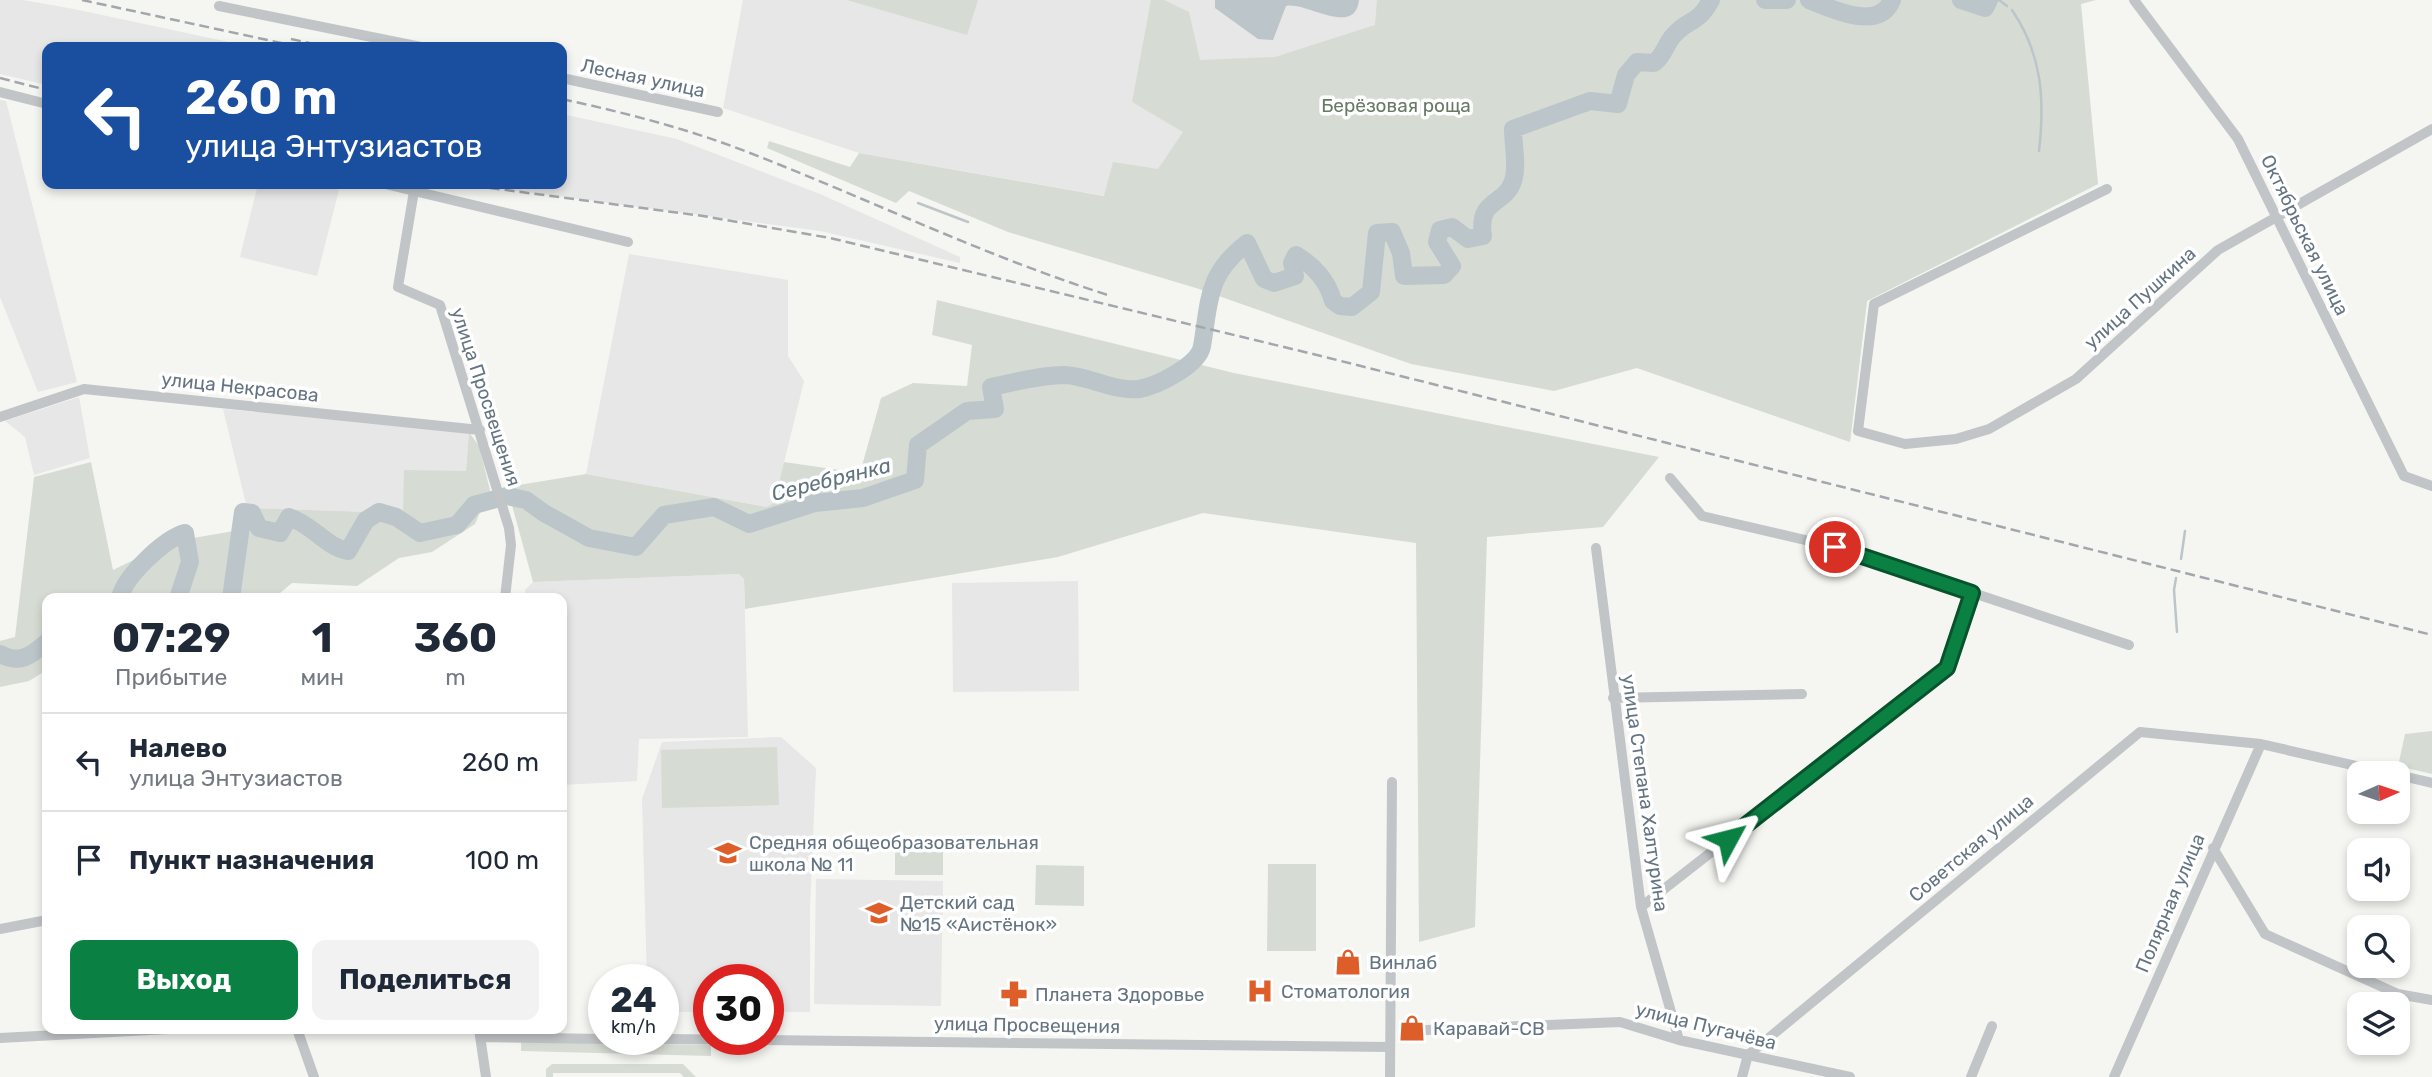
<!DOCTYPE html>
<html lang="ru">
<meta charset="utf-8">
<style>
body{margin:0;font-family:Rubik,sans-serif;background:#f2f2f3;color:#1f2937;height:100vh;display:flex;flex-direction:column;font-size:26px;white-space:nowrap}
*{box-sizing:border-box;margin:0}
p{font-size:23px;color:#747a83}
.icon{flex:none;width:38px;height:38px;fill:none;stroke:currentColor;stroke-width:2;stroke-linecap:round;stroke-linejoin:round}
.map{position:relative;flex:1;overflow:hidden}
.panel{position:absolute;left:42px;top:593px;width:525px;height:441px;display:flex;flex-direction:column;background:#fff;border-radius:14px;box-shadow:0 4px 10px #0003}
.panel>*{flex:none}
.top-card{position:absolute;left:42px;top:42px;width:525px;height:147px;border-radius:14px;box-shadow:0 4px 10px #0003;background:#1a4fa0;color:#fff;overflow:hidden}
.needle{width:46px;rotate:87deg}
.tools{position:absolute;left:2347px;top:761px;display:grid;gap:14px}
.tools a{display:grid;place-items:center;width:63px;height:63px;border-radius:14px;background:#fff;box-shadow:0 4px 10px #0003;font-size:35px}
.speed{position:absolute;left:588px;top:964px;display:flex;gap:14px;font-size:35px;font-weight:700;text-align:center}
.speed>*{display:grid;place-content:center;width:91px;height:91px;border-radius:50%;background:#fff;box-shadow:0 4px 10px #0003;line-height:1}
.speed small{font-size:18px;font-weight:400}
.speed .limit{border:10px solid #d22;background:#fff;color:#111}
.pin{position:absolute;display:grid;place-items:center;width:60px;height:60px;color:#fff;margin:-30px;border:4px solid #fff;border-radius:50%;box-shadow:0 2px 7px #0007}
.me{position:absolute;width:77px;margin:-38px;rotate:52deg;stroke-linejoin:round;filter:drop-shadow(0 0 5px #0008)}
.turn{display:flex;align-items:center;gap:24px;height:147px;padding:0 28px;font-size:32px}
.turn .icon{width:91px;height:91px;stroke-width:2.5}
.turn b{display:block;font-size:49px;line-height:60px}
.eta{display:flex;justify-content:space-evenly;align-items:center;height:119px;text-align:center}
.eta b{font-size:42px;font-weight:700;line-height:49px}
.button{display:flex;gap:14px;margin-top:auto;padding:14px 28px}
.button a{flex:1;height:80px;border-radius:14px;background:#0b8043;color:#fff;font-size:28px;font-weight:700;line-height:80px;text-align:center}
.button a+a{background:#f2f2f3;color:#1f2937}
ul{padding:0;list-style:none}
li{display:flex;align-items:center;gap:21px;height:98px;padding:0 28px;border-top:2px solid #e0e1e3}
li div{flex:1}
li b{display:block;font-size:26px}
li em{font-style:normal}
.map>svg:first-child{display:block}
.built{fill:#e6e7e6}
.green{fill:#d6dcd3}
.water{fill:#bcc5ca}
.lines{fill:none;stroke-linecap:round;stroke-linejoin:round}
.stream{stroke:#bcc5ca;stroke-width:2.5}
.river{stroke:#bcc5ca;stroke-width:18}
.minor{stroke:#c1c5c8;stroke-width:10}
.rail{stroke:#a2a7ad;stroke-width:2.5;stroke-dasharray:10 5;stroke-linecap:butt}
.route-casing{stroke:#07532c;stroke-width:18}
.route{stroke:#0b8043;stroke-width:12}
.labels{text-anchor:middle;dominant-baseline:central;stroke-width:7;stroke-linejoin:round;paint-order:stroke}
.street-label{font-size:19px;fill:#657482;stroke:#fff}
.park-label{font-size:19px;fill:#677a64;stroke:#fff}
.poi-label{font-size:19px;fill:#657482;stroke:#fff;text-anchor:start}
.water-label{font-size:21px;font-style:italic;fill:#61757f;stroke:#fff}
</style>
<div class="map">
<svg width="2432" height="1077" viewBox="0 0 2432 1077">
<rect width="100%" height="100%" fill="#f5f6f2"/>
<!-- built -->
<path class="built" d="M 0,0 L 23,0 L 74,9 L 252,47 L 47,47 L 47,85 L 0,74 Z
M 743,0 L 2077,0 L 2098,184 L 1867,301 L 1850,442 L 1637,368 L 1129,200 L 859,153 L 723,108 Z
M 0,100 L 6,101 L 77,382 L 38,392 L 0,297 Z
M 562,114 L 677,139 L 820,194 L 960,257 L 960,263 L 820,231 L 466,184 L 562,184 Z
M 258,184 L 317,184 L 339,190 L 317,276 L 240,257 Z
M 629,254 L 788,280 L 788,356 L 804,381 L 774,503 L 767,507 L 586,474 Z
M 79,397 L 90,458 L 34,475 L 25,437 L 5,421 Z
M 223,409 L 469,432 L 466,471 L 404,513 L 247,508 Z
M 739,574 L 744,579 L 748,737 L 639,739 L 637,781 L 562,785 L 562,598 L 525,598 L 525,590 L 533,582 Z
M 1078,581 L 1079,691 L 953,692 L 952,583 Z
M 781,737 L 816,768 L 810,908 L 810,1012 L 768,1012 L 768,980 L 709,980 L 709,1012 L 663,1012 L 663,980 L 647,980 L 642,799 L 662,742 Z
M 816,879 L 943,881 L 941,1006 L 814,1004 Z"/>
<!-- green -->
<path class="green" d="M 847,0 L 978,0 L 967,35 Z
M 1151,0 L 1164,0 L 1189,12 L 1200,60 L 1275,57 L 1375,25 L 1377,0 L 2096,0 L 2081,4 L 2098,184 L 1867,301 L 1850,442 L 1637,368 L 1554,391 L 1411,364 L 1196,288 L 1008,232 L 909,191 L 896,203 L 767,148 L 769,141 L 850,167 L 859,153 L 1104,196 L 1113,162 L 1158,169 L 1183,132 L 1132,102 Z
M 937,300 L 1234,373 L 1659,457 L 1603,527 L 1487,537 L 1475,927 L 1419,942 L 1416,543 L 1203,513 L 1058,557 L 745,609 L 744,579 L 739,574 L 533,582 L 507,487 L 586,474 L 767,507 L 774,503 L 784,462 L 860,473 L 881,398 L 913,383 L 967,386 L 972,345 L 932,335 Z
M 469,432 L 479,446 L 490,490 L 475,524 L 432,552 L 399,558 L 357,586 L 292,583 L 274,598 L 47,598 L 47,670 L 29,681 L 0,687 L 0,641 L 15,637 L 34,477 L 91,462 L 113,570 L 170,542 L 234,531 L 247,508 L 403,513 L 404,470 L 466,471 Z
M 2432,731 L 2432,774 L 2398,766 L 2405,734 Z
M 777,747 L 779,805 L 662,808 L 661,750 Z
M 895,852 L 943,852 L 943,875 L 895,875 Z
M 1268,864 L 1316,864 L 1316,951 L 1267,951 Z
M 1036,865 L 1084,866 L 1084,906 L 1035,905 Z
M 521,1042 L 711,1045 L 711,1056 L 521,1051 Z
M 552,1064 L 683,1064 L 696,1077 L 684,1077 L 680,1073 L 553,1073 L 553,1077 L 546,1077 L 546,1069 Z"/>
<!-- water -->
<path class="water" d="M 1215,0 L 1359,0 C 1355,38 1305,1 1286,6 L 1273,40 L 1258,39 L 1215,8 Z"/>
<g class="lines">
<!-- stream -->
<path class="stream" d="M 1999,0 L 2007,6
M 1989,3 L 1998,0
M 2012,10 C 2042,54 2045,99 2039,151
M 918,203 L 968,222
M 2181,559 L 2185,531
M 2176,578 L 2174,590 L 2177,632"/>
<!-- river -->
<path class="river" d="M 1765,0 L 1787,0
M 1809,0 C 1832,9 1879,32 1892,0
M 1961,0 L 1985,8 L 1989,0
M 120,598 C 124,577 164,539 185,533 L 190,562 L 178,598
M 231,598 L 243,512 L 252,513 L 259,528 L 280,533 L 289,517 C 313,525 326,547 348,551 L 366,520 L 379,512 L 396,517 L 420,533 L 457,525 L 474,505 L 507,496 L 526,500 L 544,513 L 589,538 L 636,547 L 664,515 L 714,507 L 749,524 L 815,503 L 863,498 L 915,480 L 918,445 L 967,411 L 995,409 L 991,387 C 1016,382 1040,375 1065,375 C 1089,376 1115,392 1139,389 C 1157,386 1199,365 1202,346 C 1210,300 1206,275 1247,243 L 1264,279 L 1274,283 L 1295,276 L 1292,263 L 1296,255 C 1313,265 1328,281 1333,301 L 1340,306 L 1352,307 L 1371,292 L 1377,233 L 1392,232 L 1401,253 L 1404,276 L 1444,275 L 1452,266 L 1437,242 L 1440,230 L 1452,227 L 1468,239 L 1483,236 C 1477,198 1505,206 1513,181 C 1518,167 1513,144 1513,129 L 1590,101 L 1618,104 L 1626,75 L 1637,62 L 1654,63 C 1665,55 1665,44 1674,35 C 1688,18 1697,26 1711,0
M 0,654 C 20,665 32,655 47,642"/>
<!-- minor -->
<path class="minor" d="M 2134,0 L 2238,139 L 2404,476 L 2432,486
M 219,6 L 421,47
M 562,78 L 718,112
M 0,92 L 47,104
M 385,184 L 628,242
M 2107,189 L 1874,304 L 1858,431 L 1905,444 L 1956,439 L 1989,429 L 2076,379 L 2218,250 L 2432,129
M 414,191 L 398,287 L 440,305 L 509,528 L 511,545 L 505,598
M 0,417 L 84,389 L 480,430
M 1670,478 L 1702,516 L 1835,547 L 2129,645
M 1596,548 L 1641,907 L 1679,1040
M 1613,698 L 1802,694
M 2398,775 L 2432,783
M 2213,848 L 2265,934 L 2398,994 L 2432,1000
M 1641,907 L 1947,668 L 1972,593
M 0,929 L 47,920
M 297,1029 L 314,1077
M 479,1029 L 486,1077
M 1426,1030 L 1620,1022 L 1679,1040 L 1850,1077
M 480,1037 L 604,1039
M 0,1038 L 169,1029
M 663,1039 L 1390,1047
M 1390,1077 L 1392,782
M 1742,1077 L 1748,1055 L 2140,732 L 2261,744 L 2391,774
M 1971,1077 L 1992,1026
M 2114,1077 L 2261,744"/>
<!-- rail -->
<path class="rail" d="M 82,0 L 300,47
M 291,39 L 328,47
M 0,78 L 47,90
M 562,99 C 626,113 689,129 750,153 C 871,200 987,257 1111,296
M 460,184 L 703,216 L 830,238 L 1313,354 L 2432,635"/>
</g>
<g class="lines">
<!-- route casing -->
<g class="route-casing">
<path id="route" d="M 1728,839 L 1947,668 L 1972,593 L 1835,547"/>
</g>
<!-- route -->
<use href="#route" class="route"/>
</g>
<!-- icons -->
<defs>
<g id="school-bare" transform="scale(2.1)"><path d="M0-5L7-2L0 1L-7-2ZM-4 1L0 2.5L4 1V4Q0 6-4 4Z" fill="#de5e2a" stroke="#fff" stroke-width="2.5" paint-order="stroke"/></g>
<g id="shop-bare" transform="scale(2.1)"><path d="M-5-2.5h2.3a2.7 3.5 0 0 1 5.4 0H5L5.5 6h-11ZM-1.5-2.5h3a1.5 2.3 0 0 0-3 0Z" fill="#de5e2a" stroke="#fff" stroke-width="2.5" paint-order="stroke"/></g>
<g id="hospital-bare" transform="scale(2.1)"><path d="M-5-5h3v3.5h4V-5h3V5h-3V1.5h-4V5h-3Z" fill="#de5e2a" stroke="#fff" stroke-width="2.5" paint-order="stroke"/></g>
<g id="pharmacy-bare" transform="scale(2.1)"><path d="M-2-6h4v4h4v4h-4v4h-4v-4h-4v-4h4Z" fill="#de5e2a" stroke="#fff" stroke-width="2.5" paint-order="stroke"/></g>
</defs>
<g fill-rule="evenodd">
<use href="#school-bare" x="728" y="853"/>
<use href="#school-bare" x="879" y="913"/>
<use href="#shop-bare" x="1348" y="962"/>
<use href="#hospital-bare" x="1260" y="991"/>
<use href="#pharmacy-bare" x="1014" y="994"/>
<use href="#shop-bare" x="1412" y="1028"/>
</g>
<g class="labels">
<!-- street labels -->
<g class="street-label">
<text transform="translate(643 78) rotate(12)">Лесная улица</text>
<text transform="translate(2305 235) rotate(64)">Октябрьская улица</text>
<text transform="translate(2140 298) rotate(-42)">улица Пушкина</text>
<text transform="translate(240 387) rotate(6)">улица Некрасова</text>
<text transform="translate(486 397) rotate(72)">улица Просвещения</text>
<text transform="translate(1645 793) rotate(82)">улица Степана Халтурина</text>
<text transform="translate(1971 848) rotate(-40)">Советская улица</text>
<text transform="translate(2170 903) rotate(-67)">Полярная улица</text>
<text transform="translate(1027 1025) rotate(1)">улица Просвещения</text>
<text transform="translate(1706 1026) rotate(14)">улица Пугачёва</text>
</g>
<!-- park labels -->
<g class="park-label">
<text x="1396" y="105">Берёзовая роща</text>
</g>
<!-- poi labels -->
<g class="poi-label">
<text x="749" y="842">Средняя общеобразовательная<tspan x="749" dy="22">школа № 11</tspan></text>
<text x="900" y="902">Детский сад<tspan x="900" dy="22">№15 «Аистёнок»</tspan></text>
<text x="1369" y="962">Винлаб</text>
<text x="1281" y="991">Стоматология</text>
<text x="1035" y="994">Планета Здоровье</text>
<text x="1433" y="1028">Каравай-СВ</text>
</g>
<!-- water labels -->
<g class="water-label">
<text transform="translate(831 479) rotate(-14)">Серебрянка</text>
</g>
</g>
</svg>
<div class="tools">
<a><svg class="needle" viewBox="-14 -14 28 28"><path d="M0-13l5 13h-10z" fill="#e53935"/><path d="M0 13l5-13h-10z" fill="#747a83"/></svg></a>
<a><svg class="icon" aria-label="sound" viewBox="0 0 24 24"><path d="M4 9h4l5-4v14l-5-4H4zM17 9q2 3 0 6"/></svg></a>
<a><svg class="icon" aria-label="search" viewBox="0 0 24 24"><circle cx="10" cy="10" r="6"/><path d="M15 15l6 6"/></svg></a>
<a><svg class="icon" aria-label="layers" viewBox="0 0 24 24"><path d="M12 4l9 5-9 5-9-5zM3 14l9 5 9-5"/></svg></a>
</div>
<div class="speed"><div>24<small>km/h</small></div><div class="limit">30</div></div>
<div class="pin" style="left:1835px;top:547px;background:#d93025"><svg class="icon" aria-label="arrive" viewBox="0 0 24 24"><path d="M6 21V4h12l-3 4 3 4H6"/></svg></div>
<svg class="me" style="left:1728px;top:839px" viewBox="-20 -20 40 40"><path d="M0-17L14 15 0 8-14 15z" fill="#0b8043" stroke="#fff" stroke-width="4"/></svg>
<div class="top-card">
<div class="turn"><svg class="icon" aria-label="left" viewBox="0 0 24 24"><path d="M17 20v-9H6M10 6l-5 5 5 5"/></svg><div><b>260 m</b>улица Энтузиастов</div></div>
</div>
<section class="panel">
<div class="eta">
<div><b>07:29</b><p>Прибытие</p></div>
<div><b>1</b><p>мин</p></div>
<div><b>360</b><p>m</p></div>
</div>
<ul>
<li><svg class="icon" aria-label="left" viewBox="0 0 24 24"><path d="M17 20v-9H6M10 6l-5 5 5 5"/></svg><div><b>Налево</b><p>улица Энтузиастов</p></div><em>260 m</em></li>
<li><svg class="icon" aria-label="arrive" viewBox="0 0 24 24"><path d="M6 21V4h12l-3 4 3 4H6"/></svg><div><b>Пункт назначения</b></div><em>100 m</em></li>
</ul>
<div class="button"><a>Выход</a><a>Поделиться</a></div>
</section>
</div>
